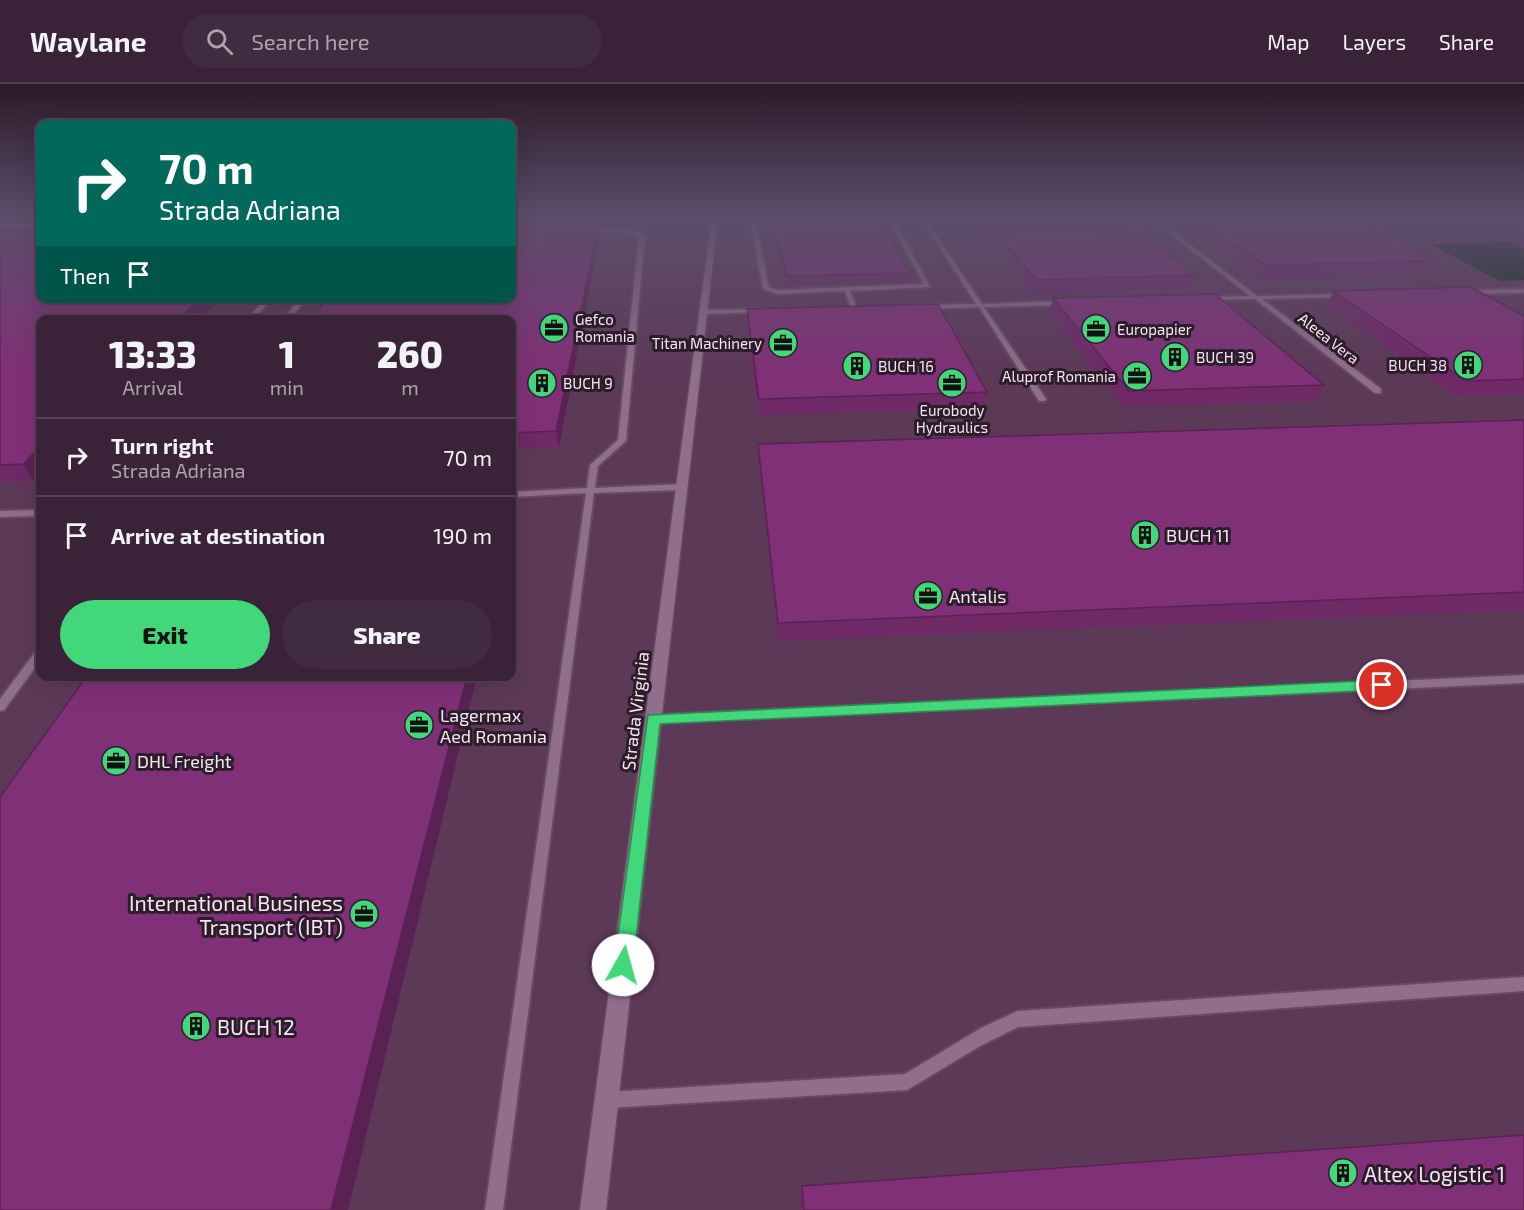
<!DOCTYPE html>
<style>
body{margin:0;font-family:"Exo 2",sans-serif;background:#412b40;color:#f1f3f6;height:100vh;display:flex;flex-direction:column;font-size:22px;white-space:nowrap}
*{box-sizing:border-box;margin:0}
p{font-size:20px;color:#aba4ae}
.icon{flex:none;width:33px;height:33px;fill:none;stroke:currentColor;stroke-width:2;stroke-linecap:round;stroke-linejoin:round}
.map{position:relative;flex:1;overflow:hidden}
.sheet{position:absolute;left:36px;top:231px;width:480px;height:366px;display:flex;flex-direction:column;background:#3a2338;border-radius:12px;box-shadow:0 6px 24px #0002,0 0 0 2px #544053}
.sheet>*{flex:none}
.banner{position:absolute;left:36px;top:36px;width:480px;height:183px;border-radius:12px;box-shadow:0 6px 24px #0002,0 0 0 2px #544053;background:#00695c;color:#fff;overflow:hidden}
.pin{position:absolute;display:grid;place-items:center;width:51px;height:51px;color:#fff;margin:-26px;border:3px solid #fff;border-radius:50%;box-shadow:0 2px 6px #0007}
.me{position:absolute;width:66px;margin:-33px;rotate:7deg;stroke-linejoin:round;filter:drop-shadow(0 0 4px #0008)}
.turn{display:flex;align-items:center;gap:21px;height:126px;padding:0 24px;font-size:27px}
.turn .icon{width:78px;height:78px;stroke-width:2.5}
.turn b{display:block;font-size:42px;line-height:51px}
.then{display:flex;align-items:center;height:57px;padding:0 24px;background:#0003;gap:12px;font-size:22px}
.eta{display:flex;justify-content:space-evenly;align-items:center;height:102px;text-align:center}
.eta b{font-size:36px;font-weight:800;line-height:42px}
.primary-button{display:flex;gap:12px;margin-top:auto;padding:12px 24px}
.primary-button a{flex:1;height:69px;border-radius:36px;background:#42d77b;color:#111;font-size:24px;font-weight:800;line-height:69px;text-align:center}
.primary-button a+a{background:#412b40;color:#f1f3f6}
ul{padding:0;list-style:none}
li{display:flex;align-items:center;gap:18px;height:78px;padding:0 24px;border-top:2px solid #544053}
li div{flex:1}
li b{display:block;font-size:22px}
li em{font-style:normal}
header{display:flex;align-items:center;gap:36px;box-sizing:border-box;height:84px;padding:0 30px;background:#3a2338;border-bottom:2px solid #544053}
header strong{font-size:28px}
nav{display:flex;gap:33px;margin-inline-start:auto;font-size:21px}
.search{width:420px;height:54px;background:#412b40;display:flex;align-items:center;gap:15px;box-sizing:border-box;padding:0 21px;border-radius:33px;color:#aba4ae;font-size:22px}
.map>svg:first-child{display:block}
.built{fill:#5d3958;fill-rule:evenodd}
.water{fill:#0f311b}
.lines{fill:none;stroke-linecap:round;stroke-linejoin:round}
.service-casing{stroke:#664c62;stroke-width:4}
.minor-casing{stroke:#664c62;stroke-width:3}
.service{fill:#916e8b;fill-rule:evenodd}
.minor{fill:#916e8b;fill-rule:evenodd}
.wall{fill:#6e2966}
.shaded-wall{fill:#5a2253}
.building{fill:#803077;stroke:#5a2253;stroke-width:1.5}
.route{fill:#42d77b;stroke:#2b8c50;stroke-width:1.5}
.labels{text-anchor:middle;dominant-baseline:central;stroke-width:6;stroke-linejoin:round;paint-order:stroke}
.far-poi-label{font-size:15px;fill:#f8e4f4;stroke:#2b1d29;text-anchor:start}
.far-street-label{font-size:15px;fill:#f8e4f4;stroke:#2b1d29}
.poi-label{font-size:18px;fill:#f8e4f4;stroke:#2b1d29;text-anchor:start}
.street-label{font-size:18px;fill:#f8e4f4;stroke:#2b1d29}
.near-poi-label{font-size:21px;fill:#f8e4f4;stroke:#2b1d29;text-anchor:start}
</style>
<header>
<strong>Waylane</strong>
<div class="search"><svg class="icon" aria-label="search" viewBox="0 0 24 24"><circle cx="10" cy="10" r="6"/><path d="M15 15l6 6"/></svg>Search here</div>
<nav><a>Map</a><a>Layers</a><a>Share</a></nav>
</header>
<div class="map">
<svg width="1524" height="1126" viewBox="0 0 1524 1126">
<rect width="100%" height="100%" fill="#4e2f4a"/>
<!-- built -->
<path class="built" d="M 0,133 L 40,133 L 40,214 L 512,214 L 512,133 L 1524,133 L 1524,1126 L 0,1126 ZM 40,236 L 512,236 L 512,592 L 40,592 Z"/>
<!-- water -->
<path class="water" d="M 1510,158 L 1524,165 L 1524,196 L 1500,197 L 1430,160 Z"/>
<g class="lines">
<!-- service casing -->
<g class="service-casing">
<path id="service" d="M 920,133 L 924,133 L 982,220 L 1063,217 L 1066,219 L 1063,221 L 984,223 L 1046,315 L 1045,317 L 1039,317 L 979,223 L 926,225 L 923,223 L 926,221 L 976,220 Z
M 1149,133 L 1154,133 L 1257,212 L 1347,210 L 1348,211 L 1345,213 L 1262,215 L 1381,305 L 1381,309 L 1375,309 L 1255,215 L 1206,216 L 1205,215 L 1208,213 L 1250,212 Z
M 886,134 L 894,136 L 930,203 L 850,207 L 857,224 L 854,226 L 851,224 L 845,207 L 778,210 L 763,205 L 751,141 L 753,138 ZM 886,136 L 890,137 L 924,200 L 778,206 L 769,204 L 756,140 Z
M 628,145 L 645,151 L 626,357 L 598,382 L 595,404 L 682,400 L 686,403 L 682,406 L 594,409 L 503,1126 L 485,1126 L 586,409 L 512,413 L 512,408 L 587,404 L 590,381 L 618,356 L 639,152 L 627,148 L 587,148 L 585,147 L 587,146 Z
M 1524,205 L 1524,209 L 1466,210 L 1463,208 L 1466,206 Z
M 265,214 L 272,214 L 254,236 L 247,236 Z
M 300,214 L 306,214 L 290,236 L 283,236 Z
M 760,225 L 762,226 L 762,228 L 704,230 L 701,228 L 704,226 Z
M 40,426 L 40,432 L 0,433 L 0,427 Z
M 40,566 L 40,577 L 4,626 L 0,627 L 0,615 L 36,567 Z
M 1524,591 L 1524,599 L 653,639 L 649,638 L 647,635 L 649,632 L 653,631 Z
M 1524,893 L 1524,907 L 1018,943 L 980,962 L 907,1006 L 607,1024 L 601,1022 L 599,1016 L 601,1010 L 607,1008 L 905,990 L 983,943 L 1018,927 Z"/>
</g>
<!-- minor casing -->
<g class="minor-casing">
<path id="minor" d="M 712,133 L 718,133 L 606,1126 L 580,1126 Z
M 40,139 L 40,143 L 0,144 L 0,140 Z"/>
</g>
<!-- service -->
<use href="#service" class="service"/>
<!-- minor -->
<use href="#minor" class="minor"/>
</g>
<!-- wall -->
<path class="wall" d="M 772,133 L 909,189 L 908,198 L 787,201 L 772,141 Z
M 973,133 L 1122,133 L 1131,140 L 1129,148 L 1194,191 L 1189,205 L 1034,210 L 997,164 L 998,156 L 991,156 Z
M 1177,133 L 1354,133 L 1435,177 L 1428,191 L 1260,195 Z
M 1371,133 L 1509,133 L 1508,135 L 1380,137 Z
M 599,138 L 600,150 L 559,363 L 512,365 L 512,236 Z
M 0,150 L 221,214 L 200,236 L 40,236 L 34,397 L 0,398 Z
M 1333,207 L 1524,232 L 1524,310 L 1456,312 L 1327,221 Z
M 1053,214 L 1324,301 L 1316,317 L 1124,323 L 1049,229 Z
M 747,225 L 987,308 L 984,324 L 759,331 L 747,239 Z
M 1524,336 L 1524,526 L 778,557 L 759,376 L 758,360 Z
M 802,1102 L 1524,1126 L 801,1126 L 800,1114 Z"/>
<!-- shaded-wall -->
<path class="shaded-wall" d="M 599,138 L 600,150 L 559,363 L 556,347 Z
M 200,214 L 221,214 L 200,236 L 178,236 Z
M 40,363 L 40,390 L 34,397 L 23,380 Z
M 467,592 L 477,592 L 348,1126 L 331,1126 Z"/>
<!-- building -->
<path class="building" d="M 772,133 L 879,133 L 909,189 L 787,192 Z
M 985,133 L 1122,133 L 1131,140 L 993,143 Z
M 1197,133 L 1354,133 L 1435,177 L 1265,181 Z
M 599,138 L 556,347 L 512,349 L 512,236 L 310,236 L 327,214 L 512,214 L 512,140 Z
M 1140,147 L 1194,191 L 1036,196 L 999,151 Z
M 40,149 L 40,214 L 200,214 L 178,236 L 40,236 L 40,363 L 23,380 L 0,381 L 0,150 Z
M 1471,203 L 1524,232 L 1524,295 L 1466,297 L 1333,207 Z
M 1215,210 L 1324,301 L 1129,307 L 1053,214 Z
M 938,220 L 987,308 L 759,315 L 747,225 Z
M 1524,336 L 1524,508 L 778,539 L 758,360 Z
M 87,592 L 467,592 L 331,1126 L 0,1126 L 0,713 Z
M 1524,1051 L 1524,1126 L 804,1126 L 802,1102 Z"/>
<!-- sky -->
<linearGradient id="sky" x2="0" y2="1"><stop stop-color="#2b1a29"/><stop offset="0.46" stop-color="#5d4d6b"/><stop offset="1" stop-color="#5d4d6b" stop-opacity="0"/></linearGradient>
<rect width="1524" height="291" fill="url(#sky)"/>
<!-- route -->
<path class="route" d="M 1382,596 L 1390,601 L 1382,606 L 660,640 L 633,881 L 630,888 L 623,890 L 616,888 L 614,881 L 648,631 Z"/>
<!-- icons -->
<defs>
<g id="office-disc" transform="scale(1.5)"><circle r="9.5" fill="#42d77b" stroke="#2b1d29"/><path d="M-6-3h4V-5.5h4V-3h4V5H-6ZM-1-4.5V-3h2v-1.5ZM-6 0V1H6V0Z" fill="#111"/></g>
<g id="building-disc" transform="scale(1.5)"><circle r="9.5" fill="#42d77b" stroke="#2b1d29"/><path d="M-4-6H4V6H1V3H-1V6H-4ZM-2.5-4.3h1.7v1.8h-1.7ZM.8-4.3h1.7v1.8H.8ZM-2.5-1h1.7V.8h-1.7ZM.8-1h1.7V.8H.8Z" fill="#111"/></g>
</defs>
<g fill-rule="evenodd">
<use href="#office-disc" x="554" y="244"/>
<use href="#office-disc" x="1096" y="245"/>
<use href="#office-disc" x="783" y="259"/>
<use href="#building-disc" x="1175" y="273"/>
<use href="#building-disc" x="1468" y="281"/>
<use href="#building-disc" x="857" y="282"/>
<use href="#office-disc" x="1137" y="292"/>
<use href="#building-disc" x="542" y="299"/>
<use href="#office-disc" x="952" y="299"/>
<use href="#building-disc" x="1145" y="451"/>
<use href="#office-disc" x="928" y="512"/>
<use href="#office-disc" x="419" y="641"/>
<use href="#office-disc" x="116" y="677"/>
<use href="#office-disc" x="364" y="830"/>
<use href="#building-disc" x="196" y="942"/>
<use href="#building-disc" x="1343" y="1089"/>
</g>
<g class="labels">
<!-- far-poi labels -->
<g class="far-poi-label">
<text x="575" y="235">Gefco<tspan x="575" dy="17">Romania</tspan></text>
<text x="1117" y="245">Europapier</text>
<text x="762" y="259" text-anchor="end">Titan Machinery</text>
<text x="1196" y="273">BUCH 39</text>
<text x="1447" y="281" text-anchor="end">BUCH 38</text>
<text x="878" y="282">BUCH 16</text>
<text x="1116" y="292" text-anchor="end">Aluprof Romania</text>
<text x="563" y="299">BUCH 9</text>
<text x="952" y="326" text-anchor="middle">Eurobody<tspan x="952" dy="17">Hydraulics</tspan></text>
</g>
<!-- far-street labels -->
<g class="far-street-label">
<text transform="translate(1329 254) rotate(38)">Aleea Vera</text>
</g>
<!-- poi labels -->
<g class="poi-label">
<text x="1166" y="451">BUCH 11</text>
<text x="949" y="512">Antalis</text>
<text x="440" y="631">Lagermax<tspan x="440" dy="21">Aed Romania</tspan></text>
<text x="137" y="677">DHL Freight</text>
</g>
<!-- street labels -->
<g class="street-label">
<text transform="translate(635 627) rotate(-83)">Strada Virginia</text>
</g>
<!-- near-poi labels -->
<g class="near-poi-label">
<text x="343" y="818" text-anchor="end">International Business<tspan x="343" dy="24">Transport (IBT)</tspan></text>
<text x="217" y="942">BUCH 12</text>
<text x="1364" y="1089">Altex Logistic 1</text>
</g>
</g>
</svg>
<div class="pin" style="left:1382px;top:601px;background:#d93025"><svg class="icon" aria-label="arrive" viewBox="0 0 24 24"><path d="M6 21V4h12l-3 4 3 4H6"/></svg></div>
<svg class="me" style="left:623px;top:881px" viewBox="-20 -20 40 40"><circle r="19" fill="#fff"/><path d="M0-13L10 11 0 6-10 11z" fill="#42d77b"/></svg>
<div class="banner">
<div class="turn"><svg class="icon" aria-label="right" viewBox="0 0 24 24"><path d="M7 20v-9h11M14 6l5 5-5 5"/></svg><div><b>70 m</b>Strada Adriana</div></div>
<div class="then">Then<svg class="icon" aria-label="arrive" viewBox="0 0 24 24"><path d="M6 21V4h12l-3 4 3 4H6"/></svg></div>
</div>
<section class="sheet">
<div class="eta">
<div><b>13:33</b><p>Arrival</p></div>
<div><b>1</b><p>min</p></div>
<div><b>260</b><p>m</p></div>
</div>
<ul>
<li><svg class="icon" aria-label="right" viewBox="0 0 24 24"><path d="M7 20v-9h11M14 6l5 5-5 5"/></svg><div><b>Turn right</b><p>Strada Adriana</p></div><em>70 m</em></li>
<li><svg class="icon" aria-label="arrive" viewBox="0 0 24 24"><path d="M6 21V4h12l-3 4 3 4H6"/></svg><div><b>Arrive at destination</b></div><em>190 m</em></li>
</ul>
<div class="primary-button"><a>Exit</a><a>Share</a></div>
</section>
</div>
